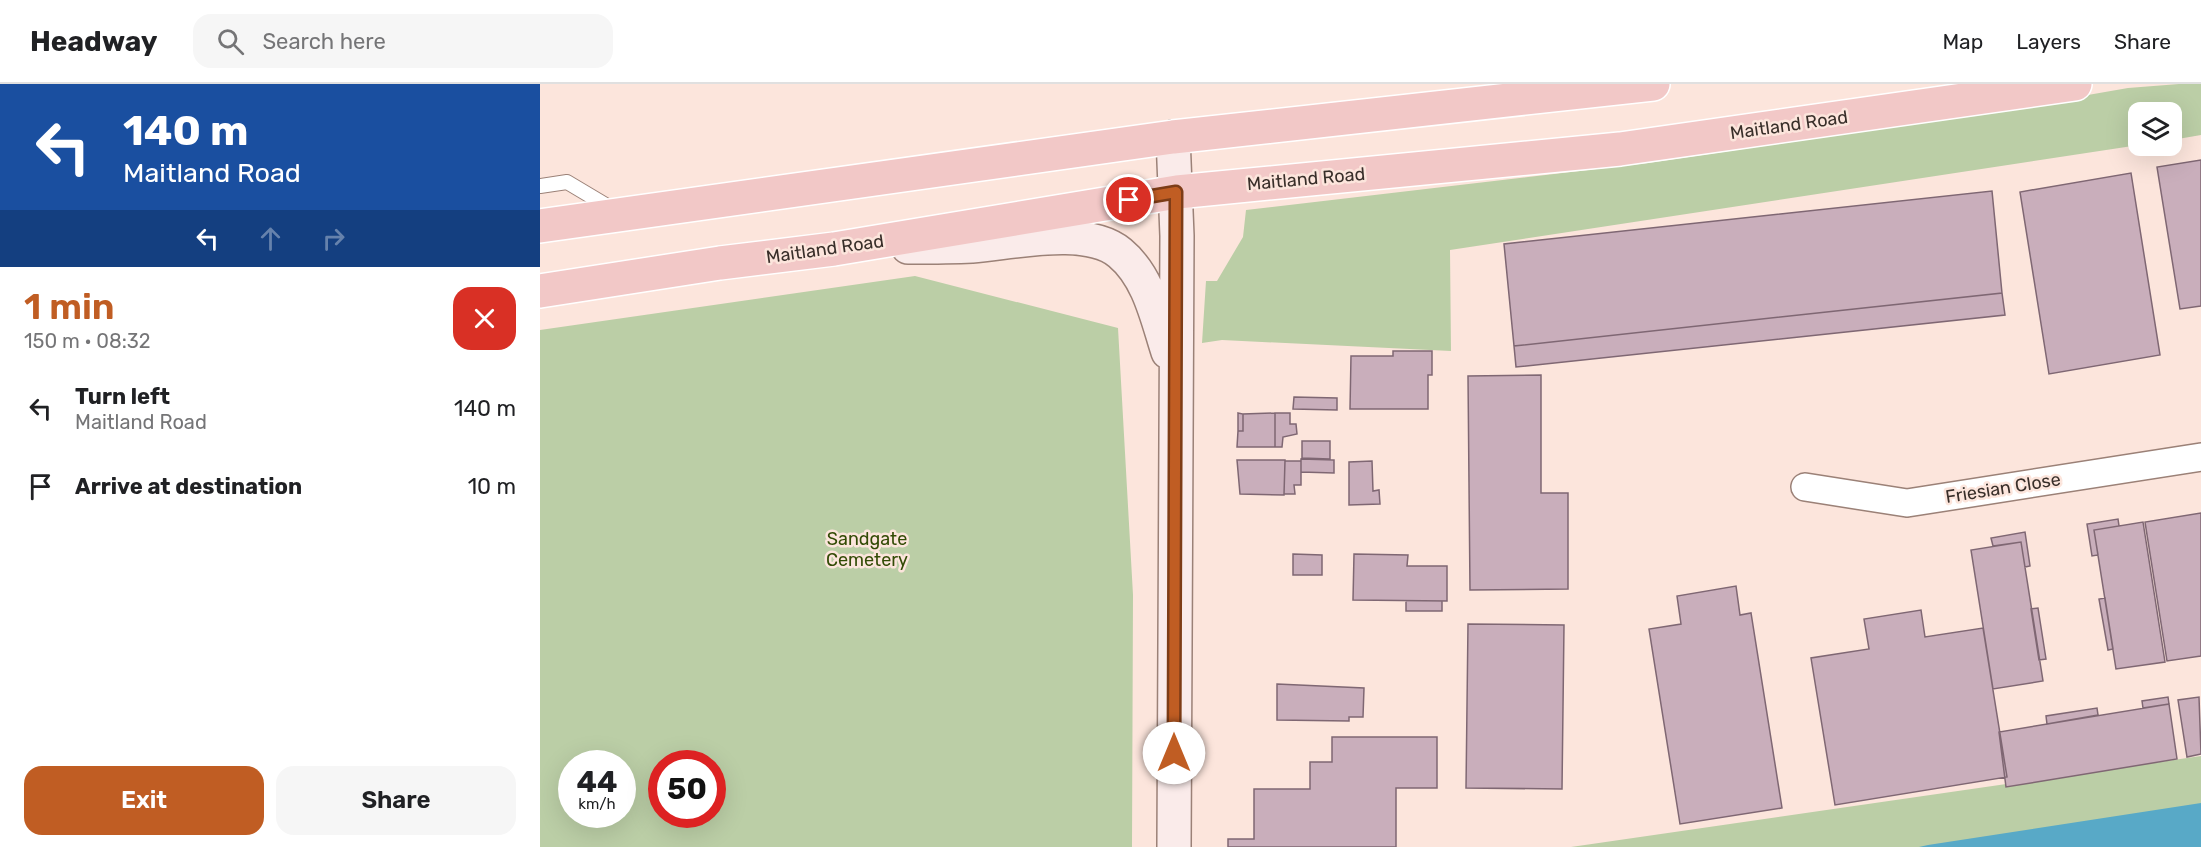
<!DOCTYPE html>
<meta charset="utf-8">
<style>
body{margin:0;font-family:Rubik,sans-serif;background:#f6f6f6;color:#202124;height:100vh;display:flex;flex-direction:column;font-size:22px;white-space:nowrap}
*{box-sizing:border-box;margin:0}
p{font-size:20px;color:#757577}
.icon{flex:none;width:33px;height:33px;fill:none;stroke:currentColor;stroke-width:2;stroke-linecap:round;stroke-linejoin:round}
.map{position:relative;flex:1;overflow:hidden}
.drawer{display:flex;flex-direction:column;background:#fff;width:540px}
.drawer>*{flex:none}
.guide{background:#1a4fa0;color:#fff;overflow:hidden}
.controls{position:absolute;left:1588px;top:18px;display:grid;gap:12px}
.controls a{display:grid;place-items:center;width:54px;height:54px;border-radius:12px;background:#fff;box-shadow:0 6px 24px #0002;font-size:30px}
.speed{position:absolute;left:18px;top:666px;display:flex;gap:12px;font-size:30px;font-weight:700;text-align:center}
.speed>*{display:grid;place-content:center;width:78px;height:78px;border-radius:50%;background:#fff;box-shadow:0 6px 24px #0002;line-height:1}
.speed small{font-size:15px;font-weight:400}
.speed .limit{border:9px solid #d22;background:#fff;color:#111}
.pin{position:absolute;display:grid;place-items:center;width:51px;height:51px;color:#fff;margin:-26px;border:3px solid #fff;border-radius:50%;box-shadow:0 2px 6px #0007}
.me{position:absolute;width:66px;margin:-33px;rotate:0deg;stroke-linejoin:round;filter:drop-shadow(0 0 4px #0008)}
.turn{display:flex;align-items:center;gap:21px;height:126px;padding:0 24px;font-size:27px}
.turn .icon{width:78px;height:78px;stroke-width:2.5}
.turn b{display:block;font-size:42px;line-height:51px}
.lanes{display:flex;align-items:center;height:57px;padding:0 24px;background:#0003;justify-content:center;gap:30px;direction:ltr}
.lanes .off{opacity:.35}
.round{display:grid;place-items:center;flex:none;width:63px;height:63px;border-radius:18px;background:#f6f6f6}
.headline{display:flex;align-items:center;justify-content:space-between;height:102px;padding:0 24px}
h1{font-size:36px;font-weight:600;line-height:45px;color:#c05d23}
.cta{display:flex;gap:12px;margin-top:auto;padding:12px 24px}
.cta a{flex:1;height:69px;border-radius:18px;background:#c05d23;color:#fff;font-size:24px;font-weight:600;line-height:69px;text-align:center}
.cta a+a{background:#f6f6f6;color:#202124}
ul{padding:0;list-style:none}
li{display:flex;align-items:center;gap:18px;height:78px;padding:0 24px}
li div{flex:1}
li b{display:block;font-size:22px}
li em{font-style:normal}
header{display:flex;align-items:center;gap:36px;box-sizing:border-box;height:84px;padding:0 30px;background:#fff;border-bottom:2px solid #e0e0e0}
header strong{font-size:28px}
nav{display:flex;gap:33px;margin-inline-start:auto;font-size:21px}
.search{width:420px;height:54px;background:#f6f6f6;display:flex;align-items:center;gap:15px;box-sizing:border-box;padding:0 21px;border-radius:18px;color:#757577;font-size:22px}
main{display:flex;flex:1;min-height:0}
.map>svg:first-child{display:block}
.green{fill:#bbcea6;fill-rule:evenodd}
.water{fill:#58a9c7}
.building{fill:#c9aebb;stroke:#7f6773;stroke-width:1.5}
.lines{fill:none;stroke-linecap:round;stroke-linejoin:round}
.service-casing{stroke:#9b8177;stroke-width:16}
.minor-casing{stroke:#9b8177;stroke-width:30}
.secondary-casing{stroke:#9b8177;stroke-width:36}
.trunk-casing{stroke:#fff;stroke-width:36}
.service{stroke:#fff;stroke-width:14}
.minor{stroke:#fff;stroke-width:27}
.secondary{stroke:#faebea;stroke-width:33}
.trunk{stroke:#f2c8c7;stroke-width:33}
.route-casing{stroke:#7d3c17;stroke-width:15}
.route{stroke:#c05d23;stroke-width:10}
.labels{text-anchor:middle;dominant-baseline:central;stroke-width:5;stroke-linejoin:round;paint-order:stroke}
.street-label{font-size:18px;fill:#392f2a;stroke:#fce5dc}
.park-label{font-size:18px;fill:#324b05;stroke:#fce5dc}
</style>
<header>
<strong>Headway</strong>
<div class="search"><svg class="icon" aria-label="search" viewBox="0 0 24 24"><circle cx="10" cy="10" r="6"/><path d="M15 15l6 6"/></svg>Search here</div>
<nav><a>Map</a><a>Layers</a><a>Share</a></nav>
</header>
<main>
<section class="drawer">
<div class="guide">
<div class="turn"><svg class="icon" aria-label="left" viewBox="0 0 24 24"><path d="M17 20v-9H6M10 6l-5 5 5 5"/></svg><div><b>140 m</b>Maitland Road</div></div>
<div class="lanes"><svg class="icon" aria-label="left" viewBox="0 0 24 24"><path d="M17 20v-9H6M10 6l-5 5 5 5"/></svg><svg class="icon off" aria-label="ahead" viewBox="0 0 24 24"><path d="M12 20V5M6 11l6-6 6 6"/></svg><svg class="icon off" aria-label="right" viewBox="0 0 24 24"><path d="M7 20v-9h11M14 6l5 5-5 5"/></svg></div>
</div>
<div class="headline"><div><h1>1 min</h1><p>150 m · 08:32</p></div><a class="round" style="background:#d93025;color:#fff"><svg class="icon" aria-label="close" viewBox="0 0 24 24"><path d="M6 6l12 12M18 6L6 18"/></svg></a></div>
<ul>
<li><svg class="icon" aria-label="left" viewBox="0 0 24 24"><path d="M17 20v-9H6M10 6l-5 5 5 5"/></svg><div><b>Turn left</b><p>Maitland Road</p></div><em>140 m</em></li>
<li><svg class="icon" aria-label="arrive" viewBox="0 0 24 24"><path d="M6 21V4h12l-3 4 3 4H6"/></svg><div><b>Arrive at destination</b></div><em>10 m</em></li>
</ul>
<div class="cta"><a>Exit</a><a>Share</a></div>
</section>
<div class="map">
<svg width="1661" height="763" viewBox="0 0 1661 763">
<rect width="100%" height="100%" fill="#fce5dc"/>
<!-- green -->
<path class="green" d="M 1639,0 L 1661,0 L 1661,51 L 1632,56 L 1632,28 L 1599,28 L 1599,61 L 910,166 L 911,267 L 682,256 L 662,259 L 666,197 L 677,197 L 703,153 L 706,126 L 1108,79 L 1428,32 L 1588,4 Z
M 375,192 L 578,244 L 593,511 L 592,763 L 0,763 L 0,246 ZM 32,680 L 82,680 L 82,730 L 32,730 ZM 122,680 L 172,680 L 172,730 L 122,730 Z
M 1661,672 L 1661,763 L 1031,763 Z"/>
<!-- water -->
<path class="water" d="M 1661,719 L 1661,763 L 1379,763 L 1388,761 Z"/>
<!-- building -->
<path class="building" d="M 1661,76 L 1661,222 L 1640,225 L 1617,83 Z
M 1591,89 L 1620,271 L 1509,290 L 1480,108 Z
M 1452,107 L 1462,209 L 974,262 L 964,160 Z
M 1462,209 L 1465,231 L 976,283 L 974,262 Z
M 853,267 L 892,267 L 892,291 L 888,291 L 888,325 L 810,325 L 811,272 L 853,272 Z
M 1001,291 L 1001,409 L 1028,409 L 1028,505 L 930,506 L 928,292 Z
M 754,313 L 797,314 L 797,326 L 753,325 Z
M 698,329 L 703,330 L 703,347 L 698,347 Z
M 735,329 L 735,363 L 697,363 L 698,347 L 703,347 L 703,330 Z
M 735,329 L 750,329 L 750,340 L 756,340 L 757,350 L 743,353 L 742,363 L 735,363 Z
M 762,357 L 790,357 L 790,375 L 762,374 Z
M 761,375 L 794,376 L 794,389 L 761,388 Z
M 697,376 L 745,376 L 744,411 L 700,410 Z
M 745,377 L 761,377 L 761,401 L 754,401 L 755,410 L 744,410 Z
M 832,377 L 833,407 L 839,406 L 840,420 L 809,421 L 809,378 Z
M 1661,429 L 1661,572 L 1627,577 L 1605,438 Z
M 1578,435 L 1579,442 L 1554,446 L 1558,471 L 1552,472 L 1547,440 Z
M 1603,438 L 1625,578 L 1576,585 L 1554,446 Z
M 1485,448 L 1490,482 L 1485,483 L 1481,458 L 1453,462 L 1451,454 Z
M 1481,458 L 1503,597 L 1453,605 L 1431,466 Z
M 753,470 L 782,471 L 782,491 L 753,491 Z
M 814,470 L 868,471 L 867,482 L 907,482 L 907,517 L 813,516 Z
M 1196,502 L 1200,531 L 1211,529 L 1242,724 L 1140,740 L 1109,545 L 1141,540 L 1137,512 Z
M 1565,514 L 1573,565 L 1568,566 L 1559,515 Z
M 866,517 L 902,517 L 902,527 L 866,527 Z
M 1498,524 L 1506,575 L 1499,576 L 1491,525 Z
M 1381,526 L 1385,553 L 1443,544 L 1467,693 L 1295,721 L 1271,574 L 1329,565 L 1324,535 Z
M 928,540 L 1024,541 L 1022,705 L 926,704 Z
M 737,600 L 824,604 L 823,633 L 809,633 L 809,637 L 737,636 Z
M 1628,613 L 1629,620 L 1603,624 L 1602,617 Z
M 1659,613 L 1661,670 L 1647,673 L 1638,616 Z
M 1629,620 L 1637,675 L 1466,703 L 1459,648 Z
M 1557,624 L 1558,631 L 1507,640 L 1506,632 Z
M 792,653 L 897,653 L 897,704 L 856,704 L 856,763 L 688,763 L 688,755 L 714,755 L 714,705 L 770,705 L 770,678 L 792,678 Z"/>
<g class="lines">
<!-- service casing -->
<g class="service-casing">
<path id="service" d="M 0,102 L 27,98 L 74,126"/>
</g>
<!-- minor casing -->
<g class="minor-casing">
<path id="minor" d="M 1265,403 L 1367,419 L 1661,373"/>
</g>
<!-- secondary casing -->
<g class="secondary-casing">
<path id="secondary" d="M 633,53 L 637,152 L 634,763
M 368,163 C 389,163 411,163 432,162 C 473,159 546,141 580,169 C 609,193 617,234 628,268"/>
</g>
<!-- trunk casing -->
<g class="trunk-casing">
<path id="trunk" d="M 0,142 L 633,53 L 1113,0
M 0,207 L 180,179 L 294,165 L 637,108 L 1080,65 L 1535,0"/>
</g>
<!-- service -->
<use href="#service" class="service"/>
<!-- minor -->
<use href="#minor" class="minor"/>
<!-- secondary -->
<use href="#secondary" class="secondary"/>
<!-- trunk -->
<use href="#trunk" class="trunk"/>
</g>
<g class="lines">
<!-- route casing -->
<g class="route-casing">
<path id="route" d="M 589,116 L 636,108 L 634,669"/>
</g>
<!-- route -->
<use href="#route" class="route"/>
</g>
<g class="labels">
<!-- street labels -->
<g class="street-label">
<text transform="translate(1249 41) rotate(-8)">Maitland Road</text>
<text transform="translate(766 95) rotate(-5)">Maitland Road</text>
<text transform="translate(285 165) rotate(-8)">Maitland Road</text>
<text transform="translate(1463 404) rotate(-9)">Friesian Close</text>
</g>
<!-- park labels -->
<g class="park-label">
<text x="327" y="455">Sandgate<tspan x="327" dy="21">Cemetery</tspan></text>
</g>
</g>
</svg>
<div class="controls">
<a><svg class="icon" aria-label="layers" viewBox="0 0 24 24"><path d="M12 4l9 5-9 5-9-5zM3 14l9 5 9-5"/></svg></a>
</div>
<div class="speed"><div>44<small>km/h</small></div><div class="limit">50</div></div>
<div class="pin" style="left:589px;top:116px;background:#d93025"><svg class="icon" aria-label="arrive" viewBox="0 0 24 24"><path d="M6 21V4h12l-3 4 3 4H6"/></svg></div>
<svg class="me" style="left:634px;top:669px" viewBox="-20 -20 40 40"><circle r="19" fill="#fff"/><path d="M0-13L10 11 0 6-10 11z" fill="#c05d23"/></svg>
</div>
</main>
